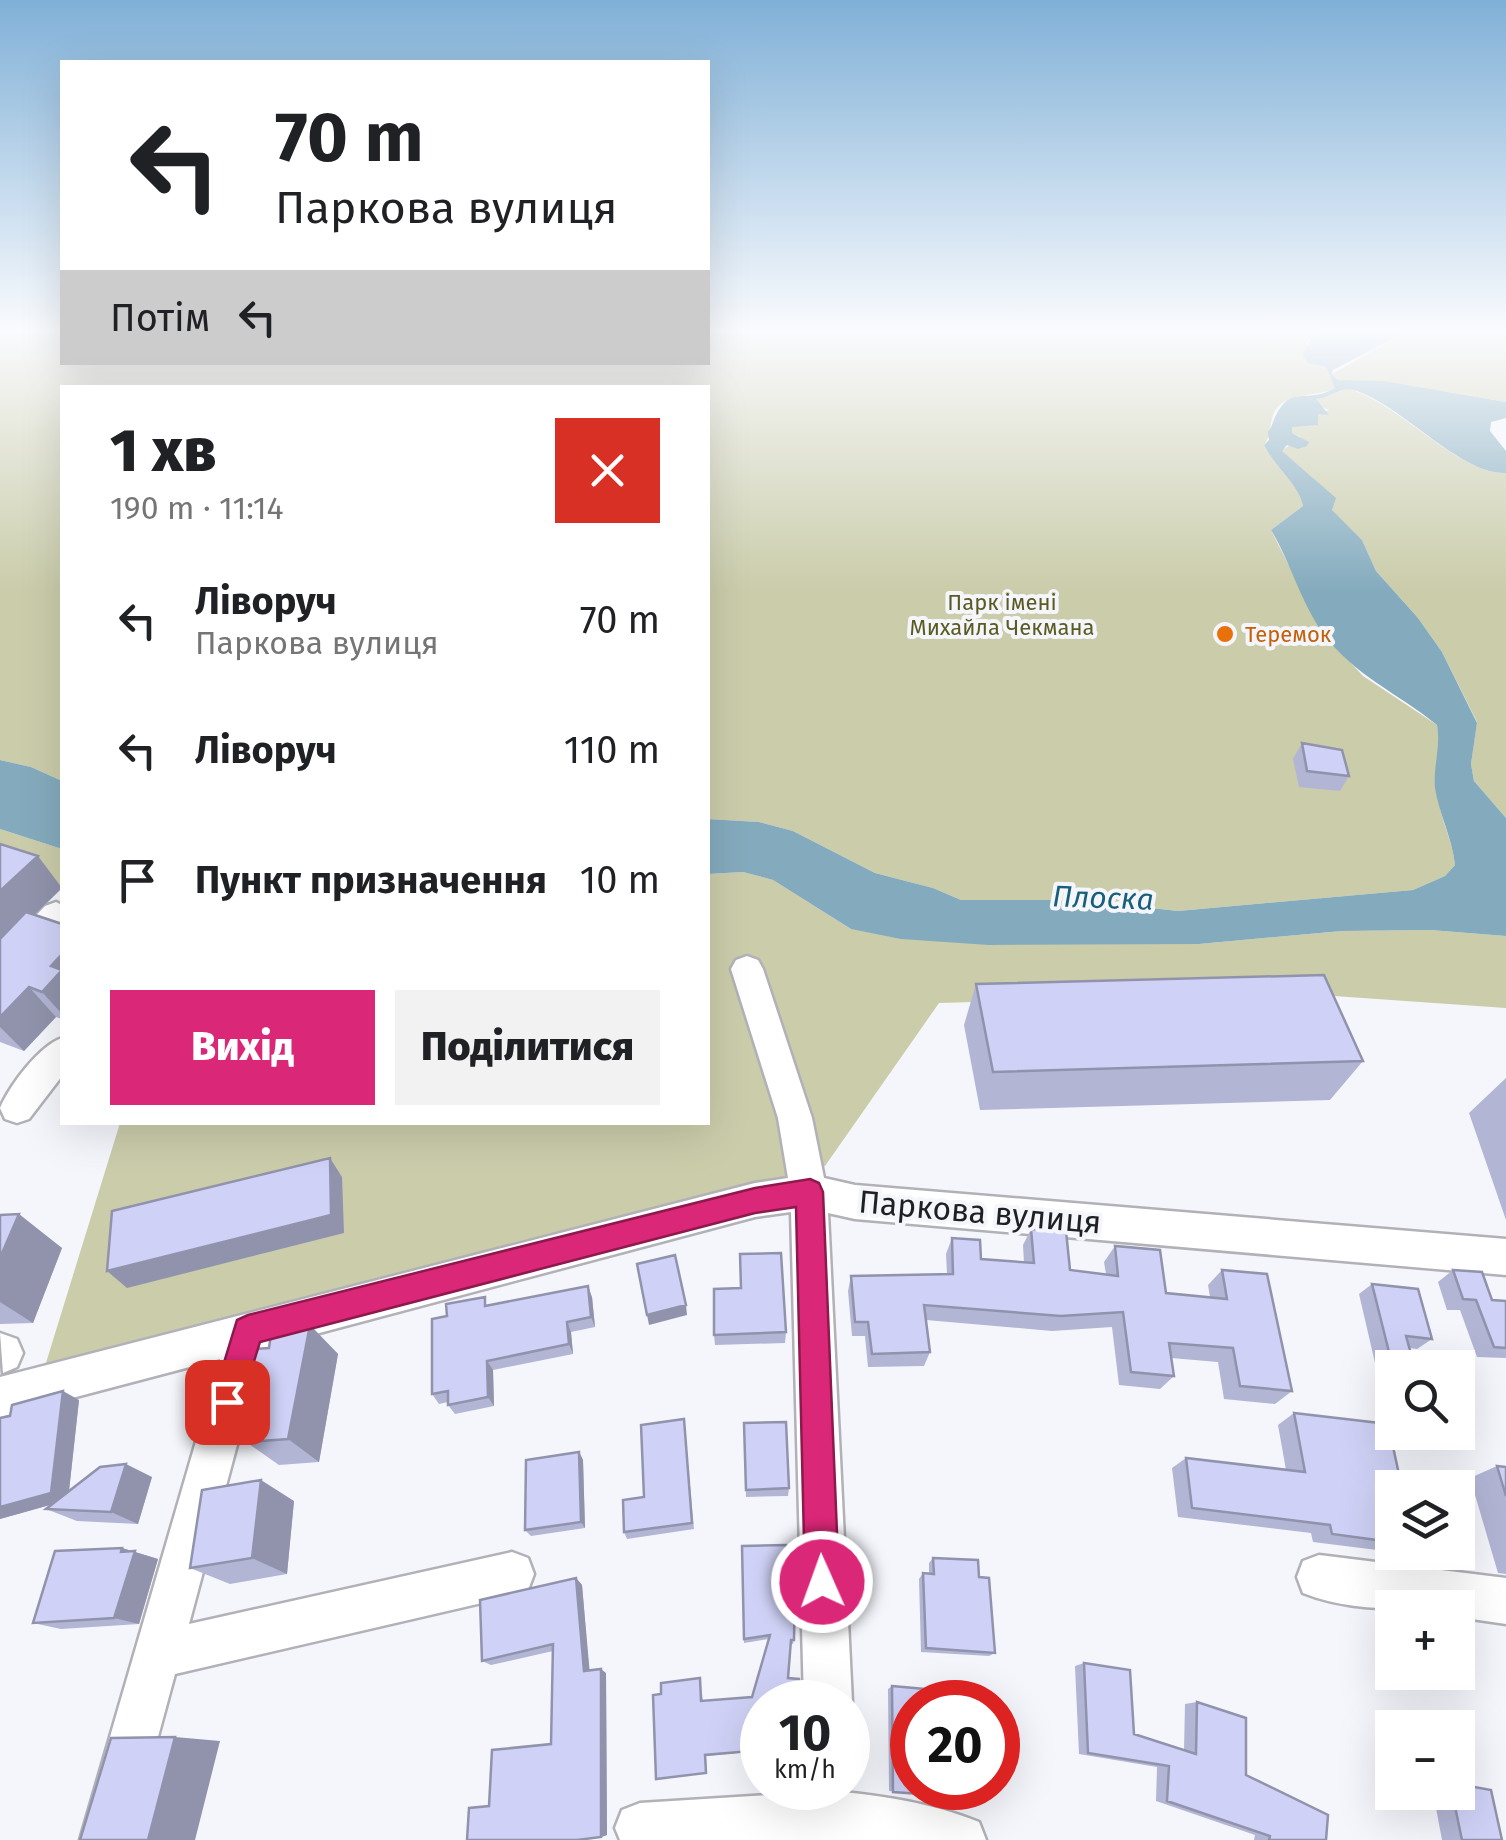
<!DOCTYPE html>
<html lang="uk">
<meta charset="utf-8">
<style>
body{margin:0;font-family:"Fira Sans",sans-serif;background:#f2f2f2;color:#202124;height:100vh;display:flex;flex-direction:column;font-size:38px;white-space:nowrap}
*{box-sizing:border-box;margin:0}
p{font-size:32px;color:#757577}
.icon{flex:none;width:55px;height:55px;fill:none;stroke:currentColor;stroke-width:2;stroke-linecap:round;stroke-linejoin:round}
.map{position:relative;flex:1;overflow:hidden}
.drawer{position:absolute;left:60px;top:385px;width:650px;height:740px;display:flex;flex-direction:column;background:#fff;border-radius:0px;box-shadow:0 10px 40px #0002}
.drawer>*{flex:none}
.guide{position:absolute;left:60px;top:60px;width:650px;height:305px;border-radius:0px;box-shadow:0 10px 40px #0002;background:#fff;color:#202124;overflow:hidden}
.tools{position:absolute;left:1375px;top:1350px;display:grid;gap:20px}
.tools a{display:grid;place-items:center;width:100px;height:100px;border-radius:0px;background:#fff;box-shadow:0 10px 40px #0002;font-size:50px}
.speed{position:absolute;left:740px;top:1680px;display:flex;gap:20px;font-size:50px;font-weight:700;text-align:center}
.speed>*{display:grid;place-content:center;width:130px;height:130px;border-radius:50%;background:#fff;box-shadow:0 10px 40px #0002;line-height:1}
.speed small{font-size:25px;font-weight:400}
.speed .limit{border:15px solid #d22;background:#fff;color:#111}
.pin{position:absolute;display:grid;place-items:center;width:85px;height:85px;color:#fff;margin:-42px;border-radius:20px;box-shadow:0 5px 15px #0006}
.me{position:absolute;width:110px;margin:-55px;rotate:358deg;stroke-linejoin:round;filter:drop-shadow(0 0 8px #0008)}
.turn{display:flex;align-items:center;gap:35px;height:210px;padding:0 50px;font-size:45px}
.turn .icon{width:130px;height:130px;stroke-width:2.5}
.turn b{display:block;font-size:70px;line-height:85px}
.then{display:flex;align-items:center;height:95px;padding:0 50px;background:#0003;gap:20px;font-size:38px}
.round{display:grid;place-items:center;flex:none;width:105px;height:105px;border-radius:0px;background:#f2f2f2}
.summary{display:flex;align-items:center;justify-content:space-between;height:170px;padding:0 50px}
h1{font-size:60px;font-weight:800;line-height:75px}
.cta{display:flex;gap:20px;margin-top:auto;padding:20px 50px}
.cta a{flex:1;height:115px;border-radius:0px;background:#db2777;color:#fff;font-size:40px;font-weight:800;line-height:115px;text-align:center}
.cta a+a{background:#f2f2f2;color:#202124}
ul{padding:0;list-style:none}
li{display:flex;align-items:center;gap:30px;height:130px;padding:0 50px}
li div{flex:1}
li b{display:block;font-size:38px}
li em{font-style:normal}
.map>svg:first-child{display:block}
.green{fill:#caccaa}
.water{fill:#84abbd}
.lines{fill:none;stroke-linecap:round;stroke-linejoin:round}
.minor-casing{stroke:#b1b1b7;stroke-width:5}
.minor{fill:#fff;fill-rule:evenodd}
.wall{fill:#b2b5d4}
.shaded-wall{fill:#9193ac}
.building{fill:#cfd2f6;stroke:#9193ac;stroke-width:2.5}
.route{fill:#db2777;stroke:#8e194d;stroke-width:2.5}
.food-dot{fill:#e8710a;stroke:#f5f6fc;stroke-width:4}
.labels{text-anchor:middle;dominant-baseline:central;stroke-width:8;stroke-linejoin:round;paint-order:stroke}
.far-park-label{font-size:22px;fill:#5a5b20;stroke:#f5f6fc}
.far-food-label{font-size:22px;fill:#c56008;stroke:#f5f6fc;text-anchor:start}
.water-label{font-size:30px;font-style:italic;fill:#175f7a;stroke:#f5f6fc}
.near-street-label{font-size:32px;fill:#1f2022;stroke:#f5f6fc}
</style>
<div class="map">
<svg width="1506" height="1840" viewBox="0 0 1506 1840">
<rect width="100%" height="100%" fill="#f5f6fc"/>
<!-- green -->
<path class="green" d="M 0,333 L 62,333 L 62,362 L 708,362 L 708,333 L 1313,333 L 1306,344 L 1315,365 L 1326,367 L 1336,388 C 1317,398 1285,390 1274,413 C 1269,424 1272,435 1264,445 C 1274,466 1299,485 1303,506 L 1271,530 L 1323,633 L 1363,676 L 1437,725 C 1442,751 1434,776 1439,803 C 1443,825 1453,843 1455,865 L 1445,876 L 1413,890 L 1178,911 L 1080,900 L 961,900 L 933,888 L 875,873 L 793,831 L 759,822 L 708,819 L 708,388 L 62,388 L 62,781 L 31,767 L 0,760 Z
M 1413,333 L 1506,333 L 1506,402 L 1449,392 L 1338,380 L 1332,374 L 1397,337 Z
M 1348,389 C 1398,401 1458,475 1506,473 L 1506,818 L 1474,781 L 1471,764 L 1477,722 L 1442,652 L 1418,618 L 1376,571 L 1362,540 L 1331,510 L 1313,478 L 1281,451 L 1301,437 L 1292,433 L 1291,426 L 1317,420 L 1317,414 L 1329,410 L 1317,405 L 1316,399 Z
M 0,829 L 62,849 L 62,888 L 0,868 Z
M 743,872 L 773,880 L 851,929 L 1199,944 L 1342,931 L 1430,930 L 1506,936 L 1506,1008 L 1291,993 L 939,1003 L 825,1166 L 45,1366 L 120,1123 L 708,1122 L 708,874 Z"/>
<!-- water -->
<path class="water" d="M 1313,333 L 1413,333 L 1396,337 L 1333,370 L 1332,374 L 1338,380 L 1383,381 L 1506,402 L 1506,418 L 1491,422 L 1490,431 L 1506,451 L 1506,473 C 1459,475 1401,403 1353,390 C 1342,387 1328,398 1316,399 L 1329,415 L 1318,414 L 1318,425 L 1292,427 L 1292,433 L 1309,442 L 1307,446 L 1298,449 L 1287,445 L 1282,451 L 1336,498 L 1332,510 L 1362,540 L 1376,571 L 1418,618 L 1442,652 L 1477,723 L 1471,764 L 1474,781 L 1506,818 L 1506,936 L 1430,930 L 1342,931 L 1199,944 L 989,945 L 901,939 L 851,929 L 773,880 L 743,872 L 708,874 L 708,819 L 759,822 L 793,831 L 875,873 L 933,888 L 961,900 L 1080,900 L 1178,911 L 1413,890 L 1445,876 L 1455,865 C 1452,837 1439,814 1435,788 C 1433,766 1441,747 1437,725 C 1398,693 1353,675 1323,633 C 1300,601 1291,563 1271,530 L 1303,506 C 1299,485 1274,466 1264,445 L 1269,440 C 1267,426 1267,437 1272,425 C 1289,380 1304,406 1335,388 L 1326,367 L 1308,363 L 1303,355 Z
M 0,760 L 31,767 L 62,781 L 62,849 L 0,829 Z"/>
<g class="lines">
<!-- minor casing -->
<g class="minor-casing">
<path id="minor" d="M 56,902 L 62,905 L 62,927 L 11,982 L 0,986 L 0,953 L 45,906 Z
M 747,956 L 758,960 L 763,969 L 812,1118 L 824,1178 L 855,1185 L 1506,1239 L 1506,1275 L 855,1219 L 828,1213 L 852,1702 L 848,1713 L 848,1702 L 804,1702 L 791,1212 L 755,1217 L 263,1348 L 189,1624 L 512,1552 L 528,1558 L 534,1574 L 528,1590 L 512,1596 L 175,1674 L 130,1840 L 80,1840 L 220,1359 L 0,1417 L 0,1377 L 755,1183 L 788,1178 L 778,1118 L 731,969 L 736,960 Z
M 62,1038 L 62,1076 L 29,1119 L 17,1123 L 5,1119 L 0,1108 C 10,1085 39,1046 62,1038 Z
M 0,1333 L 17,1339 L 23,1353 L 17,1367 L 3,1373 Z
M 1319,1555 L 1506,1578 L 1506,1624 L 1458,1617 L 1458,1608 C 1406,1608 1352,1613 1303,1593 L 1297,1577 L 1303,1561 Z
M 834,1791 C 884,1796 932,1803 979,1822 L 986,1840 L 620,1840 L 615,1828 L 622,1810 L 640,1803 Z"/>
</g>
<!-- minor -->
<use href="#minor" class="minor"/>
</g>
<!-- wall -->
<path class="wall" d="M 1302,743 L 1349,776 L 1340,791 L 1299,787 L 1293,759 Z
M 0,844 L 62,888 L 35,915 L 62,924 L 62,1019 L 56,1017 L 24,1051 L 0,1042 Z
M 976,984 L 1363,1061 L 1330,1100 L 980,1110 L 964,1025 Z
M 1506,1078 L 1506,1220 L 1469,1113 Z
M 0,1215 L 62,1248 L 33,1323 L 0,1324 Z
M 1031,1229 L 1070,1270 L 1106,1274 L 1104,1262 L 1115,1246 L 1166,1293 L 1210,1297 L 1208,1285 L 1222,1270 L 1292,1391 L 1275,1404 L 1224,1399 L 1218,1362 L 1171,1358 L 1174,1376 L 1160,1389 L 1119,1385 L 1112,1327 L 1052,1331 L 926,1320 L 930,1352 L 924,1366 L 868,1367 L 865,1336 L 852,1336 L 848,1291 L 851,1276 L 947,1274 L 946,1254 L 952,1238 L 981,1259 L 1024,1263 L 1023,1245 Z
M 1453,1270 L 1492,1300 L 1506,1301 L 1506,1358 L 1477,1357 L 1460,1310 L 1447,1310 L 1438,1282 Z
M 1372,1284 L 1432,1339 L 1417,1349 L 1410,1348 L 1392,1368 L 1392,1382 L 1379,1380 L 1359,1294 Z
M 592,1297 L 595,1327 L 571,1332 L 573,1354 L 493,1370 L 494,1406 L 455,1414 L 448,1405 L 448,1402 L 439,1404 L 432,1394 L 490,1305 Z
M 310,1325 L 338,1354 L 319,1462 L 279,1465 L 246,1442 L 250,1422 L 229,1407 L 269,1348 Z
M 786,1332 L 785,1343 L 715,1345 L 714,1335 Z
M 79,1400 L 69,1491 L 152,1477 L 138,1524 L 77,1521 L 46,1509 L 53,1504 L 0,1519 L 0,1418 Z
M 1294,1413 L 1392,1488 L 1393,1552 L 1313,1542 L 1311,1533 L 1178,1517 L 1172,1468 L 1186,1458 L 1286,1470 L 1278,1425 Z
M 684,1419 L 694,1529 L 627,1539 L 624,1532 L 644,1497 Z
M 744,1423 L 789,1488 L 788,1496 L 746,1497 Z
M 579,1452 L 583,1460 L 585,1528 L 531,1536 L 525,1530 Z
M 1497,1466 L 1506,1467 L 1506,1574 L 1498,1573 L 1470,1478 Z
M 294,1501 L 287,1574 L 230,1584 L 190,1568 Z
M 742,1546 L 794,1640 L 793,1644 L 791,1644 L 750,1752 L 706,1756 L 707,1773 L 659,1779 L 661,1694 L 700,1678 L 703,1701 L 752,1697 L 769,1639 L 744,1643 Z
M 122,1548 L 158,1559 L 139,1624 L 61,1629 L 33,1623 Z
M 933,1558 L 979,1577 L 995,1653 L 989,1656 L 921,1652 L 919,1579 L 923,1573 L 929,1573 L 929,1563 Z
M 576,1578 L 582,1585 L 589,1670 L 606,1673 L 607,1835 L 601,1837 L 489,1806 L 551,1744 L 553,1651 L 491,1665 L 482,1661 Z
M 1084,1663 L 1134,1734 L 1184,1750 L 1185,1704 L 1197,1702 L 1246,1775 L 1326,1840 L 1254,1840 L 1255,1835 L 1156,1801 L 1157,1767 L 1079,1754 L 1075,1666 Z
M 892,1686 L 963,1797 L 889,1791 L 888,1689 Z
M 1433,1792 L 1458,1792 L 1502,1840 L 1442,1840 Z"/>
<!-- shaded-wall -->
<path class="shaded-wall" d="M 38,856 L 62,888 L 0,948 L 0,891 Z
M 62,954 L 62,1014 L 42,992 L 51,966 Z
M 29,987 L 56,1017 L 24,1051 L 0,1027 L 0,1017 Z
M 330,1158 L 342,1177 L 344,1233 L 127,1288 L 107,1271 Z
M 19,1214 L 62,1248 L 33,1323 L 0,1302 L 0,1258 Z
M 588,1286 L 592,1297 L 595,1327 L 591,1317 Z
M 686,1305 L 687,1315 L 649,1325 L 647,1315 Z
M 567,1322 L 571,1332 L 573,1354 L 569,1344 Z
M 310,1325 L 338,1354 L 319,1462 L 288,1439 Z
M 487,1361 L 493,1370 L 494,1406 L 488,1397 Z
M 63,1391 L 79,1400 L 68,1500 L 0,1519 L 0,1507 Z
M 579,1452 L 583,1460 L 585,1528 L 581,1522 Z
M 126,1464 L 152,1477 L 138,1524 L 111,1512 Z
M 261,1480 L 294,1501 L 287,1574 L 252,1558 Z
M 122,1548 L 158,1559 L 139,1624 L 114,1618 Z
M 576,1578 L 582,1585 L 590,1675 L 584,1671 Z
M 601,1669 L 606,1673 L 607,1835 L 601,1837 Z
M 175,1737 L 220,1741 L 195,1840 L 148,1840 Z"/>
<!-- building -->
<path class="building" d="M 1302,743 L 1342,750 L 1349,776 L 1307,771 Z
M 0,844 L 38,856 L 0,891 Z
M 26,912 L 62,924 L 62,954 L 51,966 L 62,970 L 42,992 L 29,987 L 0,1017 L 0,939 Z
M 1324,975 L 1363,1061 L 993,1072 L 976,984 Z
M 330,1158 L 331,1215 L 107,1271 L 112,1211 Z
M 19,1214 L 0,1258 L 0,1215 Z
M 1031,1229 L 1066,1231 L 1070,1270 L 1118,1276 L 1115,1246 L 1160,1250 L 1166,1293 L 1227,1299 L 1222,1270 L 1267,1274 L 1292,1391 L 1240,1386 L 1233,1348 L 1169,1343 L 1174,1376 L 1131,1372 L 1123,1312 L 1061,1316 L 924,1305 L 930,1352 L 872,1354 L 868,1322 L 855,1322 L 851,1276 L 953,1274 L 952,1238 L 980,1240 L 981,1259 L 1034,1263 Z
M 781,1253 L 786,1332 L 714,1335 L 714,1289 L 741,1288 L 740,1254 Z
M 675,1255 L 686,1305 L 647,1315 L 637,1264 Z
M 1453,1270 L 1482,1272 L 1492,1300 L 1506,1301 L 1506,1348 L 1494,1347 L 1476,1300 L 1463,1299 Z
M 1372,1284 L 1418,1289 L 1432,1339 L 1406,1336 L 1415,1368 L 1393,1368 Z
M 588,1286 L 591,1317 L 567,1322 L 569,1344 L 487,1361 L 488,1397 L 448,1405 L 448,1391 L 432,1394 L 432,1319 L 447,1316 L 446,1304 L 485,1297 L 485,1306 Z
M 310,1325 L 288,1439 L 246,1442 L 253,1405 L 229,1407 L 242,1350 L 269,1348 L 272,1328 Z
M 63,1391 L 51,1493 L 0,1507 L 0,1418 L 10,1416 L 12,1405 Z
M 1294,1413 L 1388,1424 L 1402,1488 L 1392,1488 L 1392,1542 L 1332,1534 L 1330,1525 L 1192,1508 L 1186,1458 L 1305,1472 Z
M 684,1419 L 692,1523 L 624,1532 L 623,1500 L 644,1497 L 641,1425 Z
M 786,1422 L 789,1488 L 746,1490 L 744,1423 Z
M 579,1452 L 581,1522 L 525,1530 L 526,1460 Z
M 126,1464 L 111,1512 L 46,1509 L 100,1467 Z
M 1497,1466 L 1506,1467 L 1506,1496 Z
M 261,1480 L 252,1558 L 190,1568 L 202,1490 Z
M 786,1545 L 789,1582 L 795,1583 L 794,1640 L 791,1640 L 788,1678 L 799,1679 L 801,1702 L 762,1702 L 762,1765 L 751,1766 L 750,1751 L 705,1755 L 706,1773 L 656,1779 L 653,1695 L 661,1694 L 661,1683 L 700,1678 L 701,1701 L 752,1697 L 770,1635 L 744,1639 L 742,1546 Z
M 122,1548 L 121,1552 L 135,1551 L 114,1618 L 33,1623 L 55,1551 Z
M 933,1558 L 978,1560 L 979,1577 L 989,1578 L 995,1653 L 926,1648 L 923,1573 L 934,1574 Z
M 576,1578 L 584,1671 L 601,1669 L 601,1837 L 577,1840 L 467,1840 L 469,1808 L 489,1806 L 492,1750 L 551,1744 L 553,1644 L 482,1661 L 480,1600 Z
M 1084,1663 L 1130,1670 L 1134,1734 L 1196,1754 L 1197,1702 L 1246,1718 L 1246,1775 L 1328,1815 L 1326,1840 L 1269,1840 L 1270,1836 L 1167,1801 L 1169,1766 L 1088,1753 Z
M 892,1686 L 958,1692 L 959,1702 L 912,1702 L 912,1788 L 962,1788 L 963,1797 L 893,1792 Z
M 175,1737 L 148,1840 L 80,1840 L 111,1738 Z
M 1458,1784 L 1491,1790 L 1502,1840 L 1462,1840 L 1452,1792 L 1458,1792 Z"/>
<!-- sky -->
<linearGradient id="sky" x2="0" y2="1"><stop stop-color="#80b0d7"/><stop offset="0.56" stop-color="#fafbfe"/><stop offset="1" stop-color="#fafbfe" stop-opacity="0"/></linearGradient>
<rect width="1506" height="591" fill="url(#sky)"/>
<!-- route -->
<path class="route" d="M 810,1179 L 819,1183 L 823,1192 L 839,1582 L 834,1595 L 822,1600 L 810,1595 L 805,1582 L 796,1207 L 755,1213 L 260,1342 L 238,1413 L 227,1418 L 216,1413 L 212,1402 L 237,1320 L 248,1315 L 755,1188 Z"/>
<!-- markers -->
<circle class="food-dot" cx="1225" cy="634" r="10"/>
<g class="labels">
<!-- far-park labels -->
<g class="far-park-label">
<text x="1002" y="602">Парк імені<tspan x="1002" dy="25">Михайла Чекмана</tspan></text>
</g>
<!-- far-food labels -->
<g class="far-food-label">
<text x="1245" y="634">Теремок</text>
</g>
<!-- water labels -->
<g class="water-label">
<text transform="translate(1103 898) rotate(2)">Плоска</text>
</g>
<!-- near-street labels -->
<g class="near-street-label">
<text transform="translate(980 1212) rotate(5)">Паркова вулиця</text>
</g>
</g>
</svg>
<div class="tools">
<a><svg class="icon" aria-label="search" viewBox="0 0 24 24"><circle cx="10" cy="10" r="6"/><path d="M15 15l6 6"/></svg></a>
<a><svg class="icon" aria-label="layers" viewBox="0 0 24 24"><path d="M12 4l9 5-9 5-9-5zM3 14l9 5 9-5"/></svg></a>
<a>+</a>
<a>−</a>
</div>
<div class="speed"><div>10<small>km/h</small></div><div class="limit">20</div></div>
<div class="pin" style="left:227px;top:1402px;background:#d93025"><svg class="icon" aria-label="arrive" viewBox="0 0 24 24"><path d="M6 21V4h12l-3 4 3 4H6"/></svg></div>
<svg class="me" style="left:822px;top:1582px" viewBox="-20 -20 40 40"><circle r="17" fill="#db2777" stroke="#fff" stroke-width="3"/><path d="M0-11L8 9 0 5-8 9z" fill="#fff"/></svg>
<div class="guide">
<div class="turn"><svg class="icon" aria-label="left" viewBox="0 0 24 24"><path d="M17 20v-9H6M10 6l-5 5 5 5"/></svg><div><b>70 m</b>Паркова вулиця</div></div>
<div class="then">Потім<svg class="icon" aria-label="left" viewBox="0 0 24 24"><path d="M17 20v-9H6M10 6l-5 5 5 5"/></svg></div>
</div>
<section class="drawer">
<div class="summary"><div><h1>1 хв</h1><p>190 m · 11:14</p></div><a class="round" style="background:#d93025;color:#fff"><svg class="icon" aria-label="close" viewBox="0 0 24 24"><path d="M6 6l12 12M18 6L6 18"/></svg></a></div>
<ul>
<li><svg class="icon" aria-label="left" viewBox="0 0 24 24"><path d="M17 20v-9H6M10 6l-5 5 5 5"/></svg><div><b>Ліворуч</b><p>Паркова вулиця</p></div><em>70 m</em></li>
<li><svg class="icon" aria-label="left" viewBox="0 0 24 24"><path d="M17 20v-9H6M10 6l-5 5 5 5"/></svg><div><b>Ліворуч</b></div><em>110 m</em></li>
<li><svg class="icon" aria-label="arrive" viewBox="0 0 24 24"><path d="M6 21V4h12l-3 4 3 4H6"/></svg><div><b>Пункт призначення</b></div><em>10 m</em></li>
</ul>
<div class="cta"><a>Вихід</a><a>Поділитися</a></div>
</section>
</div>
